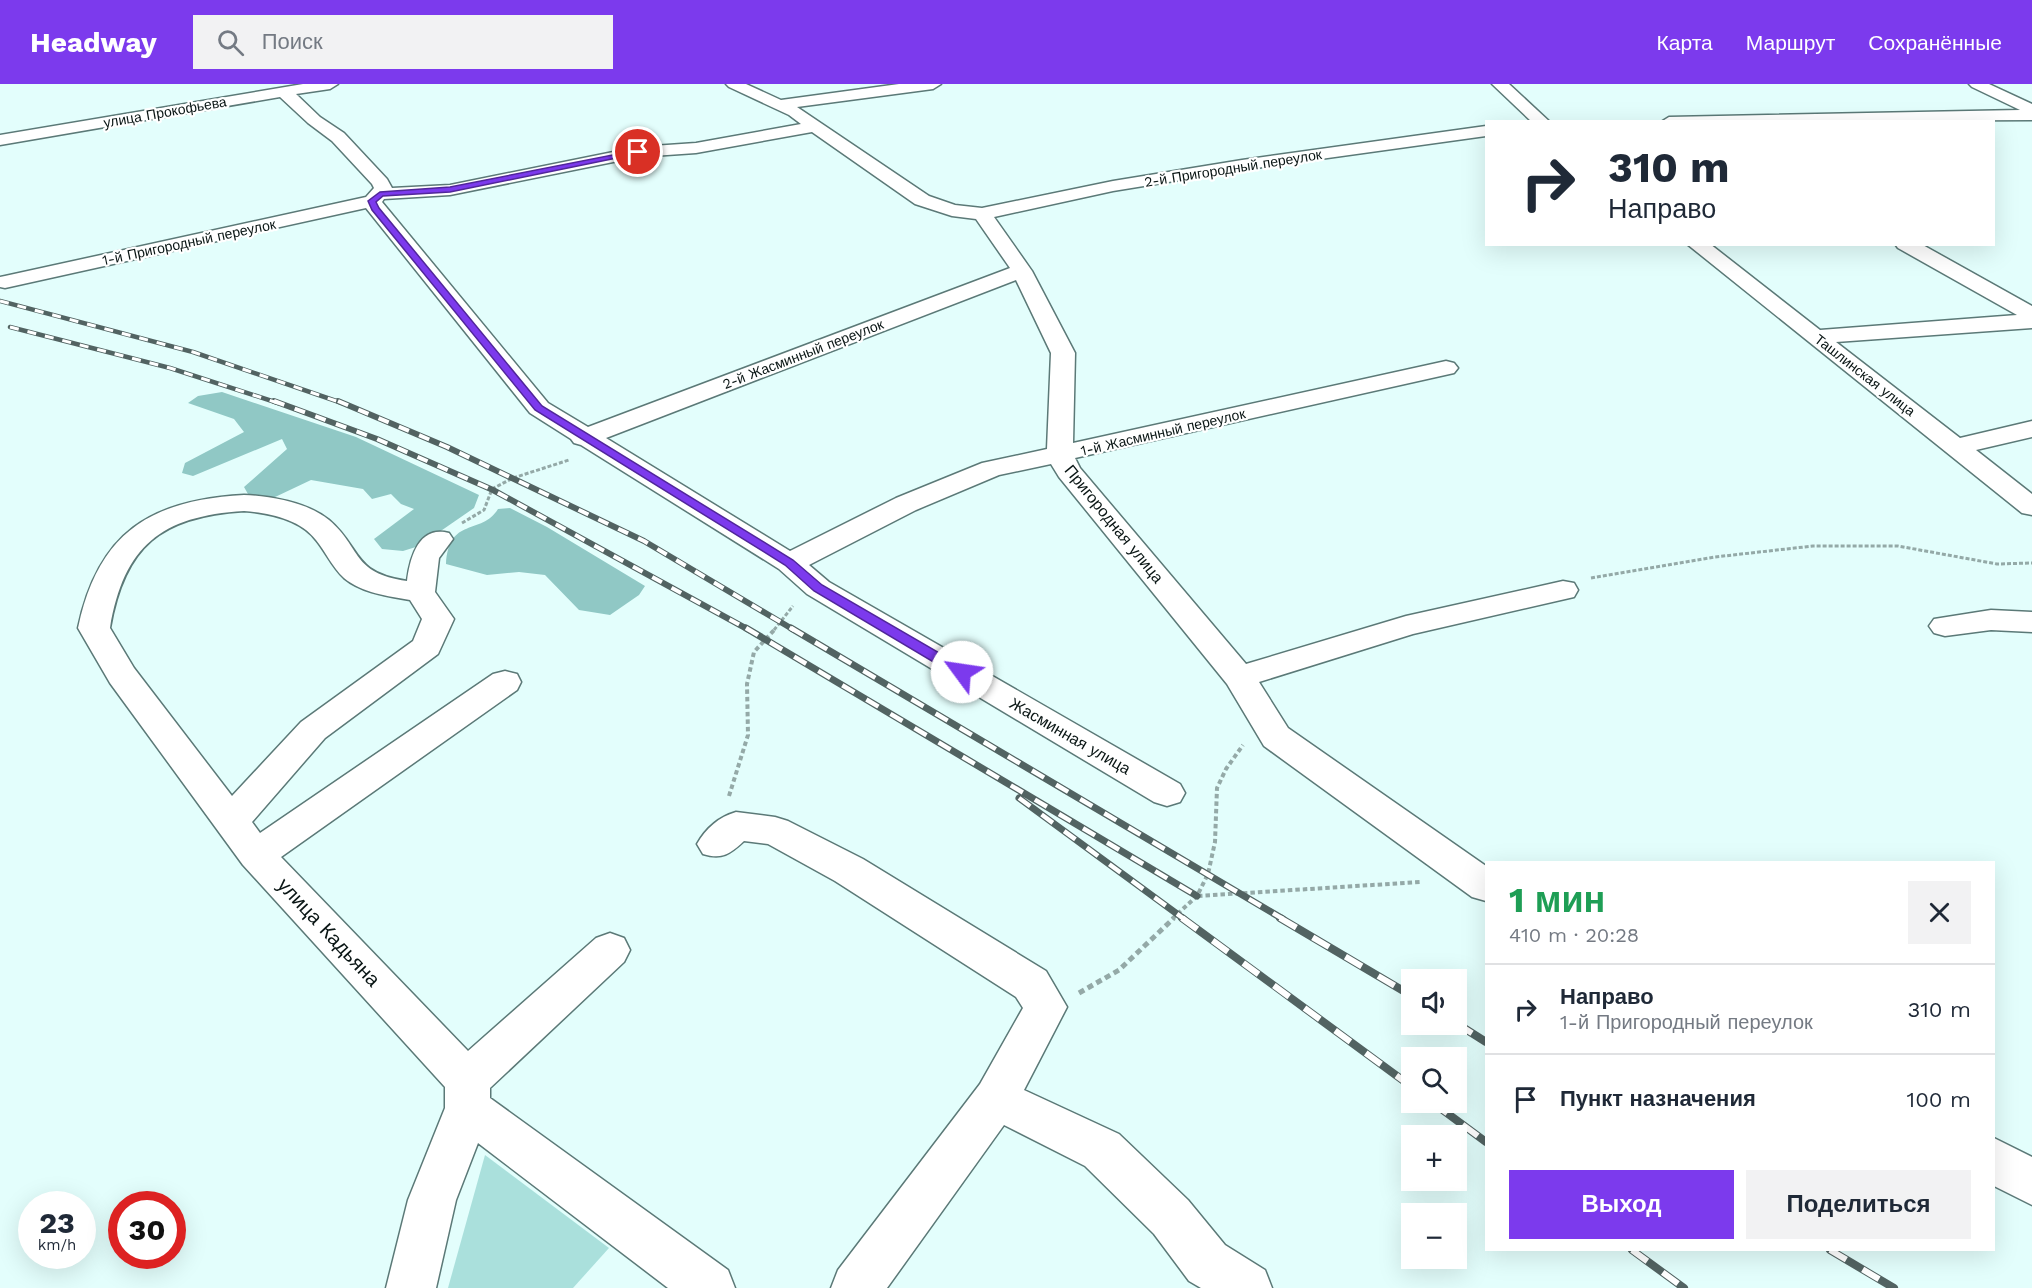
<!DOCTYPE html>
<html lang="ru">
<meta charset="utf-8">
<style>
body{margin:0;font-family:"Work Sans",sans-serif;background:#f2f2f3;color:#1f2937;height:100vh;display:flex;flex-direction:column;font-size:22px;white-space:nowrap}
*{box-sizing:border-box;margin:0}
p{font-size:20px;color:#747a83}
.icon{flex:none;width:33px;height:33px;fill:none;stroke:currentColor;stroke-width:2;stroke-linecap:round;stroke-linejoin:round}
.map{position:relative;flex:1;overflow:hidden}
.side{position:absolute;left:1485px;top:777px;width:510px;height:390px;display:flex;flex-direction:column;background:#fff;border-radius:0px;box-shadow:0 6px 24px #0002}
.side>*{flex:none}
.hud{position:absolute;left:1485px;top:36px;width:510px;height:126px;border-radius:0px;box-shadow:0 6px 24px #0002;background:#fff;color:#1f2937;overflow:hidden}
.controls{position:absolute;left:1401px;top:885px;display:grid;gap:12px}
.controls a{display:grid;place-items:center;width:66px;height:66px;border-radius:0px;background:#fff;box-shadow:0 6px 24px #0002;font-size:30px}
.speed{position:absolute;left:18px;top:1107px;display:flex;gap:12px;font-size:30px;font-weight:700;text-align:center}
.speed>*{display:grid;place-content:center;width:78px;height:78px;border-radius:50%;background:#fff;box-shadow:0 6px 24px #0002;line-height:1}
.speed small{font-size:15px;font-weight:400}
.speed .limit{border:9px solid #d22;background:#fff;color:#111}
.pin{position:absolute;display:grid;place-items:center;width:51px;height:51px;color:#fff;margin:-26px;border:3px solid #fff;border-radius:50%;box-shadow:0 2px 6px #0007}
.me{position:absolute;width:66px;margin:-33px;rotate:301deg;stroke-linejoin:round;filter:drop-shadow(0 0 4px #0008)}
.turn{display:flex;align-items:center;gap:21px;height:126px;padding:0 24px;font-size:27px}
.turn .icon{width:78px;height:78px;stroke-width:2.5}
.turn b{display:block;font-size:42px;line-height:51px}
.round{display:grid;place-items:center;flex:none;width:63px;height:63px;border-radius:0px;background:#f2f2f3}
.head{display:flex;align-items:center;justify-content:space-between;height:102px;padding:0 24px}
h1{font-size:36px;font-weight:700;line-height:45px;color:#1e9e55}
.button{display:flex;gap:12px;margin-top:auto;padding:12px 24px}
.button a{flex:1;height:69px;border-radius:0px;background:#7c3aed;color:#fff;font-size:24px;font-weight:700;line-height:69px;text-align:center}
.button a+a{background:#f2f2f3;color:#1f2937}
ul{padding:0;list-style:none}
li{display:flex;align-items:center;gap:18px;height:90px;padding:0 24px;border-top:2px solid #e0e1e3}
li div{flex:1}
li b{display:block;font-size:22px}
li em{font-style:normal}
header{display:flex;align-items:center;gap:36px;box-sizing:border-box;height:84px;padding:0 30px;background:#7c3aed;color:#fff}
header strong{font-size:28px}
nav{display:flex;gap:33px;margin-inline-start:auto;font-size:21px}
.search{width:420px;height:54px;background:#f2f2f3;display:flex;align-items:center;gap:15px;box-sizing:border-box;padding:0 21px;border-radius:0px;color:#747a83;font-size:22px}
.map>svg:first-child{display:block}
.green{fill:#aae0dc}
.forest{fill:#90c8c5}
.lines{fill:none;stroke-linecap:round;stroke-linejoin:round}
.minor-casing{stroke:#5b7977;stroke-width:3}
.path-far2{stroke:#94a9a7;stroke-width:3;stroke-dasharray:4 2;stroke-linecap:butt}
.path-far1{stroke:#94a9a7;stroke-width:4;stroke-dasharray:4.5 3;stroke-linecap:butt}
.path{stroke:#94a9a7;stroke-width:5;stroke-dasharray:6 4;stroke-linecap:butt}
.minor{fill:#fff;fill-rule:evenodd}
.rail-far3-casing{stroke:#526362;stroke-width:4.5}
.rail-far2-casing{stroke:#526362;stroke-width:6}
.rail-far1-casing{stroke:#526362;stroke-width:7}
.rail-casing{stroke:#526362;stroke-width:8}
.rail-far3{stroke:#fff;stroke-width:3;stroke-dasharray:9;stroke-linecap:butt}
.rail-far2{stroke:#fff;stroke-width:4;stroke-dasharray:11;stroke-linecap:butt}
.rail-far1{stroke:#fff;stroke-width:4.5;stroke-dasharray:14;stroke-linecap:butt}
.rail{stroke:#fff;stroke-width:6;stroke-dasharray:19;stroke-linecap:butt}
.route{fill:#7c3aed;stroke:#51269a;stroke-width:1.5}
.labels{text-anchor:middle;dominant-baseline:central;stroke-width:4.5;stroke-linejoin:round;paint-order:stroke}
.far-street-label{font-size:14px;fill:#091514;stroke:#fff}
.street-label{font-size:16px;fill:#091514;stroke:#fff}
.near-street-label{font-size:20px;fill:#091514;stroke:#fff}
</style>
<header>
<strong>Headway</strong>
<div class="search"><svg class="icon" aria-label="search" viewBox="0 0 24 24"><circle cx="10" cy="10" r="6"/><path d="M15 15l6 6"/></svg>Поиск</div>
<nav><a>Карта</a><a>Маршрут</a><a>Сохранённые</a></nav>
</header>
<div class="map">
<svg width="2032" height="1204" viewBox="0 0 2032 1204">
<rect width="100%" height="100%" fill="#e3fefc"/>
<!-- green -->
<path class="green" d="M 485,1071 L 609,1164 L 573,1204 L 448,1204 Z"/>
<!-- forest -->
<path class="forest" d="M 222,308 L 356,353 L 479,411 L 474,424 L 419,462 L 403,467 L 382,465 L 374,455 L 414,425 L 401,420 L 391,410 L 372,415 L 363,405 L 311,396 L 273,414 L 248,410 L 244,403 L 287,365 L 282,355 L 193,392 L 182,389 L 185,379 L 244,348 L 234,335 L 188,319 L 198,312 Z
M 510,424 L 547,443 L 645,502 L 639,511 L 610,531 L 579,526 L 545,491 L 519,488 L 487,491 L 446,480 C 449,432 481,452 498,425 Z"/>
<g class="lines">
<!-- minor casing -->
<g class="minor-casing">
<path id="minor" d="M 303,0 L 338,0 L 330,5 L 296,10 L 320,33 L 344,49 L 387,95 L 392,104 L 450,101 L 638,63 L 696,59 L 801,40 L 789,31 L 729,3 L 726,0 L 746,0 L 781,16 L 899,0 L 941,0 L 933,5 L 797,23 L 929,112 L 955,121 L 982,124 L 1113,97 L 1242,76 L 1486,42 L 1486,52 L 1242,86 L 1113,107 L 994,133 L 1032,187 L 1075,269 L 1073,359 L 1446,277 L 1454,279 L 1458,284 L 1454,289 L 1075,374 L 1080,384 L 1246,580 L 1406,532 L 1563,497 L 1574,499 L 1578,506 L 1574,513 L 1413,550 L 1259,598 L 1288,644 L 1486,782 L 1486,817 L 1472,813 L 1264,662 L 1227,600 L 1059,393 L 1051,380 L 999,391 L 916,426 L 809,481 L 829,498 L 1180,700 L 1185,709 L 1180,718 L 1167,722 L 1154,718 L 807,510 L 779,485 L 581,361 L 574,359 L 571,355 L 530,329 L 366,124 L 5,204 L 0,203 L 0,193 L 5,192 L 366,113 L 374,104 L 372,100 L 332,57 L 308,39 L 280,13 L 0,61 L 0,51 ZM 812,48 L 915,120 L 952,132 L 976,135 L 1010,184 L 588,343 L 548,319 L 382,118 L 384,115 L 450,111 L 638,73 L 696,69 ZM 1016,196 L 1051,269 L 1047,365 L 982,379 L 896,414 L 790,467 L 606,354 Z
M 1492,0 L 1509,0 L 1550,38 L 1532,38 Z
M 1969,0 L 1989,0 L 2032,20 L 2032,36 L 1661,38 L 1669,33 L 2020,26 L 1972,3 Z
M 1687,160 L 1710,160 L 1820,246 L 2017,231 L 1898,164 L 1895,160 L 1921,160 L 2032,222 L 2032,244 L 1836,258 L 1960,354 L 2032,337 L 2032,353 L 1976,366 L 2032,410 L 2032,431 L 2022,429 Z
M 244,411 C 270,412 307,418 329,436 C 362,464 351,489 407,497 C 410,473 419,441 449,449 L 453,455 L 439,474 L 435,508 L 454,535 L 438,570 L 325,654 L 252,738 L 260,749 L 493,590 L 505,587 L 517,590 L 521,598 L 517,606 L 281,773 L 468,967 L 596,854 L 610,849 L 624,854 L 630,866 L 624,878 L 490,1004 L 490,1014 L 728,1186 L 735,1204 L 668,1204 L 478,1059 L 456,1116 L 436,1204 L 386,1204 L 408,1116 L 445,1024 L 445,1003 L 243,781 L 110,599 L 78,544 C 98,449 150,416 244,411 ZM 244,427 C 269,429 300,435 316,456 C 326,468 332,483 344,494 C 362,509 388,512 410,516 L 422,535 L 413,557 L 301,638 L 232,712 L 134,584 L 110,544 C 124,462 161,432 244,427 Z
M 1991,526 L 2032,528 L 2032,548 L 1991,546 L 1945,552 L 1934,549 L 1929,542 L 1934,535 Z
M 736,728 L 775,733 L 788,737 L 863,775 L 1046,887 L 1067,923 L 1024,1006 L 1119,1050 L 1188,1116 L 1225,1161 L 1265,1186 L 1272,1204 L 1201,1204 L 1189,1197 L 1154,1150 L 1085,1082 L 1004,1041 L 887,1204 L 831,1204 L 838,1186 L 980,1000 L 1023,924 L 1016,913 L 835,797 L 768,760 L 744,757 C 730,770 722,776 703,770 L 697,760 C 706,744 719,733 736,728 Z
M 1994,1054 L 2032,1073 L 2032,1121 L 1994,1102 Z"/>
</g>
<!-- path-far2 -->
<path class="path-far2" d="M 462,439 L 484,426 L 492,405 L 513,394 L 569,376
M 1591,494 L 1715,473 L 1813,462 L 1898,462 L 1997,480 L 2032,479
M 774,546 L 793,522"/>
<!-- path-far1 -->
<path class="path-far1" d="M 729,712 L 748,651 L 747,600 L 754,568 L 776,544
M 1198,812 L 1420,798
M 1172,835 L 1197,812 L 1208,790 L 1215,758 L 1217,704 L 1226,685 L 1243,661"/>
<!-- path -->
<path class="path" d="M 1079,909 L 1119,886 L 1174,834"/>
<!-- minor -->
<use href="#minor" class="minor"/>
<!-- rail-far3 casing -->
<g class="rail-far3-casing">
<path id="rail-far3" d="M 0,217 L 193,268 L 342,319
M 10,243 L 170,284 L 278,319"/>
</g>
<!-- rail-far2 casing -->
<g class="rail-far2-casing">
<path id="rail-far2" d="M 274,317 L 377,355 L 493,406 L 749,546
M 338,317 L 447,363 L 644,457 L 794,546"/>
</g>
<!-- rail-far1 casing -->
<g class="rail-far1-casing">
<path id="rail-far1" d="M 746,544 L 1197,812
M 791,544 L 1283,835
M 1019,714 L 1184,835"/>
</g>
<!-- rail casing -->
<g class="rail-casing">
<path id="rail" d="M 1182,834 L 1412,1003
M 1280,834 L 1412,912
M 1456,939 L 1486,958
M 1432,1018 L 1486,1058
M 1632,1166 L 1684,1204
M 1830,1166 L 1894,1204"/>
</g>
<!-- rail-far3 -->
<use href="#rail-far3" class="rail-far3"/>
<!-- rail-far2 -->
<use href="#rail-far2" class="rail-far2"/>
<!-- rail-far1 -->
<use href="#rail-far1" class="rail-far1"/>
<!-- rail -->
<use href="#rail" class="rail"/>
</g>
<!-- route -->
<path class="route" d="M 638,66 L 641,69 L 450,108 L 383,112 L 376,118 L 379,124 L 542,322 L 793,476 L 822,501 L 967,585 L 969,588 L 967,592 L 957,592 L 814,507 L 785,481 L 535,326 L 372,126 L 368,117 L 380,108 L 450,103 Z"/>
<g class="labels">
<!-- far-street labels -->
<g class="far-street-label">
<text transform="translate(165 28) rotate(-10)">улица Прокофьева</text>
<text transform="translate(1233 84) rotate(-9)">2-й Пригородный переулок</text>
<text transform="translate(189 158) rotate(-12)">1-й Пригородный переулок</text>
<text transform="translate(803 270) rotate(-21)">2-й Жасминный переулок</text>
<text transform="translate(1865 291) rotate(38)">Ташлинская улица</text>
<text transform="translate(1163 348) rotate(-13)">1-й Жасминный переулок</text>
</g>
<!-- street labels -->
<g class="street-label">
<text transform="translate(1114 440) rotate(51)">Пригородная улица</text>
<text transform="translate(1070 652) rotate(30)">Жасминная улица</text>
</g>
<!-- near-street labels -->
<g class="near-street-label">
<text transform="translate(329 848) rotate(47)">улица Кадьяна</text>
</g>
</g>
</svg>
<div class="controls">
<a><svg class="icon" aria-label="sound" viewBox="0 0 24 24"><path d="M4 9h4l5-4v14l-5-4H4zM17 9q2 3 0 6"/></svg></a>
<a><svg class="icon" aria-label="search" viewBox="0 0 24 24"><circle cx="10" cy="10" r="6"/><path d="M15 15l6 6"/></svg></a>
<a>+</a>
<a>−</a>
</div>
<div class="speed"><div>23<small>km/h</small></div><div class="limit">30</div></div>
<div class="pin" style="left:638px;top:68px;background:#d93025"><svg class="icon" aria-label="arrive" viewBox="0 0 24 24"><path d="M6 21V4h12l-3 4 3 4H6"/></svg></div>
<svg class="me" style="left:962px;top:588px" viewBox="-20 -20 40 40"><circle r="19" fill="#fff"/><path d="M0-13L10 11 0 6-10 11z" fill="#7c3aed"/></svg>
<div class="hud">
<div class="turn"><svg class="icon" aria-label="right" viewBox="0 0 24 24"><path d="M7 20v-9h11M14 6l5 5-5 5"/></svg><div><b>310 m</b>Направо</div></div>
</div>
<section class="side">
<div class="head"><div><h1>1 мин</h1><p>410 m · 20:28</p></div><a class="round"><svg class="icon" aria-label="close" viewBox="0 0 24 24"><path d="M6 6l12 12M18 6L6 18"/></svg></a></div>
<ul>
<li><svg class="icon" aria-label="right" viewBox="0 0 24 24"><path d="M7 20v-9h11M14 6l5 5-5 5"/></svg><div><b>Направо</b><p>1-й Пригородный переулок</p></div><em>310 m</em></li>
<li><svg class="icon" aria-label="arrive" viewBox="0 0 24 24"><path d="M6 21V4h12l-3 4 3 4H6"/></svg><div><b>Пункт назначения</b></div><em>100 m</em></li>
</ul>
<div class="button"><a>Выход</a><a>Поделиться</a></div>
</section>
</div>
